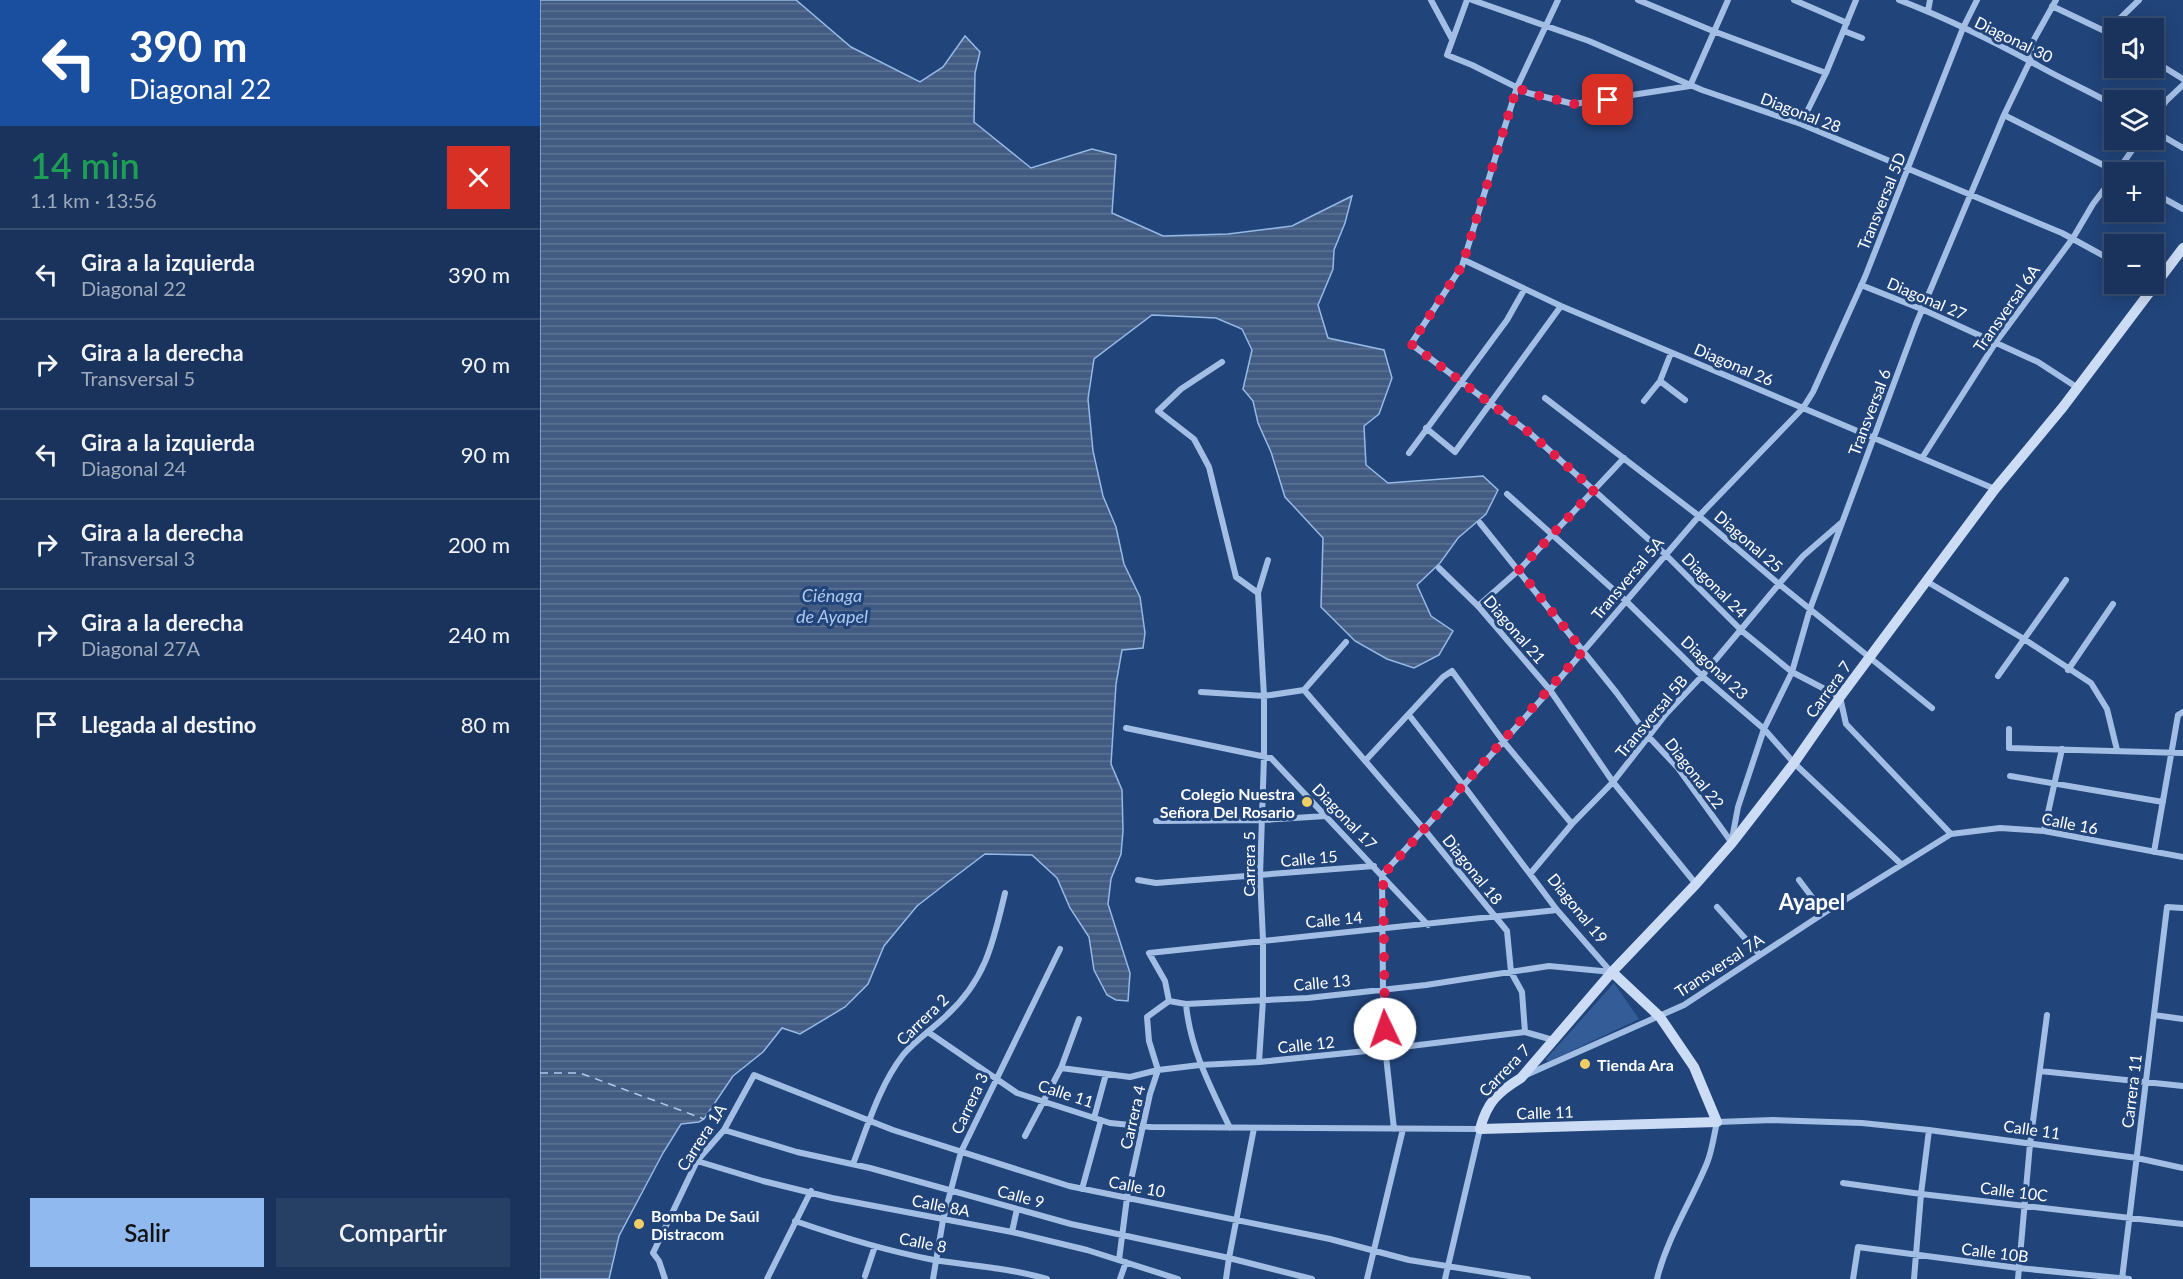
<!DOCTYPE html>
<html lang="es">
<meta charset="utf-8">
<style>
body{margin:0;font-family:Lato,sans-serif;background:#263f65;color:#f1f3f6;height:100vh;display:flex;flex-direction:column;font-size:22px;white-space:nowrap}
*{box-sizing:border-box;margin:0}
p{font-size:20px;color:#9faabb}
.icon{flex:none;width:33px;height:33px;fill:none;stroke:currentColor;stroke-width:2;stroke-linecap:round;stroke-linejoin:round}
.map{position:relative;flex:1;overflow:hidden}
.drawer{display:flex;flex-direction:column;background:#19335c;width:540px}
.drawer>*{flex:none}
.top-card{background:#1a4fa0;color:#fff;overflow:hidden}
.controls{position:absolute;left:1564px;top:18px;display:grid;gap:12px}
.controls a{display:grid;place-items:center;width:60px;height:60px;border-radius:0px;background:#19335c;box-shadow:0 3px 15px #0003,0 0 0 2px #374e72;font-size:30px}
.pin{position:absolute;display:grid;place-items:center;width:51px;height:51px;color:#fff;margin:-26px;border-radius:12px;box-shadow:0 3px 9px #0006}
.me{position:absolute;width:66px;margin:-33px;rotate:357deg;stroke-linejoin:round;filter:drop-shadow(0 0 4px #0008)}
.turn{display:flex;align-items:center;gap:21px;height:126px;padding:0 30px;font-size:27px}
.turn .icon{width:78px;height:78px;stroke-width:2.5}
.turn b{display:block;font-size:42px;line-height:51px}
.round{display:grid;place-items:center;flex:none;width:63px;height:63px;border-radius:0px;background:#263f65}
.head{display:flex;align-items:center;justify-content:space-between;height:102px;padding:0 30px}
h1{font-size:36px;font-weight:600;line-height:45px;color:#1e9e55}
.cta{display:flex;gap:12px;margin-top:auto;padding:12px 30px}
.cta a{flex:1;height:69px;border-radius:0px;background:#90b9f0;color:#111;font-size:24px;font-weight:600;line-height:69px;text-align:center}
.cta a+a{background:#263f65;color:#f1f3f6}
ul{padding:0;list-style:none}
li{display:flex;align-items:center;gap:18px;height:90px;padding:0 30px;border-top:2px solid #374e72}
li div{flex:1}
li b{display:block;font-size:22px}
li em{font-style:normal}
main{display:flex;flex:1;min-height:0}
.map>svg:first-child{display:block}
.green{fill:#345d98}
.water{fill:url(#water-rules);stroke:#96b9e6;stroke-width:1.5}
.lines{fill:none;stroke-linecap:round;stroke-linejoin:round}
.ferry{stroke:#aec8ed;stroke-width:1.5;stroke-dasharray:8 6;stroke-linecap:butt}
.minor{stroke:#a3bee5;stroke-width:6}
.secondary{stroke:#ccdcf4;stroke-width:10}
.route{stroke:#e11d48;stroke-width:10;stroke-dasharray:0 18}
.poi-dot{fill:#f1ce64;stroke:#21447a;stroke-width:2}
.labels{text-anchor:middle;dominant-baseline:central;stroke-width:6;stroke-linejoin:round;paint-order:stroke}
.street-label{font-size:16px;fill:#fff;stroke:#21447a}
.poi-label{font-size:16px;font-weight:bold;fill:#fff;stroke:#21447a;text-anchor:start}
.water-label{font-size:18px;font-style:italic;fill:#aec8ed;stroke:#21447a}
.district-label{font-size:22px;font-weight:bold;fill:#fff;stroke:#21447a}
</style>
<main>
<section class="drawer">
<div class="top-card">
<div class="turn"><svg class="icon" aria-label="left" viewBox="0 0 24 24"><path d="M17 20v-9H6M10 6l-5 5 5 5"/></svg><div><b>390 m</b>Diagonal 22</div></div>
</div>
<div class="head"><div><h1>14 min</h1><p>1.1 km · 13:56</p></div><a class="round" style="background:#d93025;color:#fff"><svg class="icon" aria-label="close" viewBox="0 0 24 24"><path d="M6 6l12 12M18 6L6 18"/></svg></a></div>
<ul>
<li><svg class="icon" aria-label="left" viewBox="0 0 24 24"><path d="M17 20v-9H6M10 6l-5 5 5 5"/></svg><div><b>Gira a la izquierda</b><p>Diagonal 22</p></div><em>390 m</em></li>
<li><svg class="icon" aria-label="right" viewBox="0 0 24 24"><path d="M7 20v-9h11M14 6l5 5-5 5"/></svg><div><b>Gira a la derecha</b><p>Transversal 5</p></div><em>90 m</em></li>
<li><svg class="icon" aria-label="left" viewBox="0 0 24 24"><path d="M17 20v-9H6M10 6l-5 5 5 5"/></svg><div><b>Gira a la izquierda</b><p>Diagonal 24</p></div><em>90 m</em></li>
<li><svg class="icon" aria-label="right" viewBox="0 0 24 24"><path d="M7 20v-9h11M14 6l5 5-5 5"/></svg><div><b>Gira a la derecha</b><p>Transversal 3</p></div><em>200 m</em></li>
<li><svg class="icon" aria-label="right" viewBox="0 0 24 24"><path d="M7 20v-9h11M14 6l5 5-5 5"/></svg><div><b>Gira a la derecha</b><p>Diagonal 27A</p></div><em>240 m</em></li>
<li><svg class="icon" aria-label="arrive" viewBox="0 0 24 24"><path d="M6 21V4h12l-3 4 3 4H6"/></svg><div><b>Llegada al destino</b></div><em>80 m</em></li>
</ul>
<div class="cta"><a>Salir</a><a>Compartir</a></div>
</section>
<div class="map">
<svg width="1643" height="1279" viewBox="0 0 1643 1279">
<defs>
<pattern id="water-rules" width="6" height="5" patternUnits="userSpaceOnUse" patternTransform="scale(1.5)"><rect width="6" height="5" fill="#415b82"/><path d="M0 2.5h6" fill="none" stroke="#5e7495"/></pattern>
</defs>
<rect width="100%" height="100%" fill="#21447a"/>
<!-- green -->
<path class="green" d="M 1074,983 L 1099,1019 L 1008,1062 L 1006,1059 Z"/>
<!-- water -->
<path class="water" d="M 0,0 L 256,0 L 311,47 L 380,82 L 403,67 L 425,36 L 440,52 L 435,73 L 434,122 L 491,168 L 552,149 L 576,155 L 572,213 L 623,236 L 688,234 L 752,226 L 812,196 L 805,223 L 794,250 L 793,269 L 778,305 L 788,338 L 844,350 L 852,378 L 839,414 L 824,426 L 826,465 L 848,483 L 943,476 L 958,490 L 946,514 L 918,538 L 900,563 L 877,585 L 891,616 L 913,631 L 899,655 L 874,668 L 847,659 L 815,641 L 781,607 L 783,538 L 745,497 L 731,452 L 718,423 L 713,401 L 703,389 L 712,350 L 702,329 L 676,318 L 612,315 L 554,359 L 548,399 L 553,451 L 563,496 L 576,527 L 584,564 L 600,597 L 605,633 L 603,648 L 582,650 L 576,684 L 571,764 L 582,790 L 583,831 L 581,854 L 571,879 L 568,904 L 590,973 L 588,1001 L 576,1000 L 567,995 L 554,970 L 549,937 L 530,908 L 517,878 L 492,855 L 445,854 L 408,882 L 377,906 L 344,946 L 328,984 L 305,1007 L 260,1034 L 242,1028 L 223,1052 L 193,1076 L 164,1119 L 159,1122 L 141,1124 L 123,1153 L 79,1236 L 69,1279 L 0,1279 Z"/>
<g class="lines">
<!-- ferry -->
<path class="ferry" d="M 0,1073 L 40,1073 L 164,1119"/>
<!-- minor -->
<path class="minor" d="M 891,0 L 912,39
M 927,0 L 907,55 L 932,65 L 988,93 L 1034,104 L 1150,86 L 1188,0
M 932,0 L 1049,41 L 1162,90 L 1261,124 L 1522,233 L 1575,262
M 1018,0 L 977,87 L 922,266 L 871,344 L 991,434 L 1125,554 L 1202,631 L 1252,672 L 1300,697 L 1306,724 L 1411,834
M 1098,0 L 1173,31 L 1286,73
M 1254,0 L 1307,23
M 1359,0 C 1406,18 1453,41 1497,65 C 1523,80 1550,91 1575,106
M 1512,6 L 1575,36
M 1388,11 L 1390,0
M 1304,31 L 1322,38
M 1567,31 L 1599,0
M 1614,61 L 1643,79
M 1464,115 L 1577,172
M 1614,118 L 1626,101 L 1643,85
M 1261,124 L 1286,73 L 1316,0
M 1614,131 L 1643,148
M 1577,172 L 1599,140
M 1614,193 L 1643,209
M 924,260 L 1021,306 L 1455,489
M 1321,285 L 1384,310 L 1498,362 L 1538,388
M 682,362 L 641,389 L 618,411 L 654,439 L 669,467 L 696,577 L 718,593
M 1120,381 L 1145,400
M 1005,398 L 1159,516 L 1239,584 L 1392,708
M 1104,401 L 1120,381 L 1131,353
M 886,428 L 915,452 L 1021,306
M 869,453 L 967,320 L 984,290
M 1382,458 L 1456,342 L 1533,238 L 1553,204 L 1575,175
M 967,494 L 1086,601 L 1162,676 L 1224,729 L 1254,763 L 1361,864
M 940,523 L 1076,692 L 1109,737 L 1138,768 L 1192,843
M 899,568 L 938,606 L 1010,690 L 1073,782 L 1156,884
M 1386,581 L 1484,639 L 1551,683 L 1567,709 L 1577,750
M 938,606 L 979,570 L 1084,458
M 1528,670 L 1573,604
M 1458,676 L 1526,580
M 764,690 L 883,828 L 967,931 L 971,972 L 982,992 L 985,1032
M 764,690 L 806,642
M 661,692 L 724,696 L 764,690
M 869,715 L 924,786 L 1017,910 L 1071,972
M 586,728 L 731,758 L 888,925
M 1469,729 L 1469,748 L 1643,753
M 825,761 L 903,677 L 912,671 L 963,741 L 1032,824
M 1470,776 L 1623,802
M 616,821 L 722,820 L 786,816
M 1504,831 L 1522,749
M 1192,839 L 1198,807 L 1224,729 L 1252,672 L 1270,609 L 1376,324 L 1464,115 L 1490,61 L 1492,43 L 1516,0
M 1614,852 L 1638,715 L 1643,712
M 990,874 L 1032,824 L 1073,782 L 1126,714 L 1162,676 L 1239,584 L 1263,556 L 1301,523
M 598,880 L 616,883 L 834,866
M 1259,880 L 1284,913
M 1177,907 L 1220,955
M 629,1001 L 625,981 L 609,953 L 1017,910
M 646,1004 C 650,1049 671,1088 690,1128
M 1614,1015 L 1643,1019
M 388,1032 L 477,1093 L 570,1123 L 611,1127 L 940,1129 L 905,1279
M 719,1062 L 723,1000 L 723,940 L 720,876 L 724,757 L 724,696 L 718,593 L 728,560
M 521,1068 L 590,1077 L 618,1070 L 660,1065 L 719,1062 L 846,1049 L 985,1032 L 1013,1040
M 1500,1071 L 1643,1086
M 986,1075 L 1144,1005 L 1284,913 L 1411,834 L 1460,828 L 1504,831 L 1643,857
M 554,1118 L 566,1074
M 854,1129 L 846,1056 L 843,990 L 842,875 L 1010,690 L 1159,516 L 1263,408 L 1273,392 L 1325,277 L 1423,28 L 1437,0
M 184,1130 L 257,1152 L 330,1168 L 531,1224 L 689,1258 L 772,1279
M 485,1136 L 521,1068 L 539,1019
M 157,1161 L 223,1181 L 292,1198 L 472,1232 L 547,1250 L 638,1279
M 313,1164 C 327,1128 339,1086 363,1055 C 375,1040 393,1029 407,1015 C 446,979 453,943 465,893
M 1303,1183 L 1381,1194 L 1643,1224
M 542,1189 L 561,1120
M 255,1221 C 301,1237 347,1251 394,1260 C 432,1266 470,1268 507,1279
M 472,1232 L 477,1209
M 579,1260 L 587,1198 L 610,1094 L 618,1070 L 609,1041 L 607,1017 L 629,1001 L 646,1004 L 768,998 L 886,985 L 1009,966 L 1072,972
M 325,1276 L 335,1246
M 125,1279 L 119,1261 L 113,1253 L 157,1161 L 184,1130 L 214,1075 L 353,1130 L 529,1186 L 790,1239 L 869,1260 L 988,1279
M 227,1279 L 271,1191
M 393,1279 L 403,1220 L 421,1152 L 520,949
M 580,1279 L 586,1262
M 686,1279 L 689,1258 L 714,1128
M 827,1279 L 863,1129
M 1117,1279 C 1127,1238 1151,1202 1167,1163 C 1172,1151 1174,1135 1177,1122 L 1233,1120 L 1322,1123 L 1389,1130 L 1597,1158 L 1643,1168
M 1313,1279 L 1318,1247 L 1478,1268 L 1589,1279
M 1374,1279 L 1381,1194 L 1389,1130
M 1478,1279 L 1490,1144 L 1507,1015
M 1582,1279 L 1627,907 L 1643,908"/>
<!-- secondary -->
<path class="secondary" d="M 1072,972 L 1120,1017 L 1154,1067 L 1177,1122 L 940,1129 C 947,1102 958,1092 981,1078 L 1072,972 L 1156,884 L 1192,843 L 1254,763 L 1300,697 L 1455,489 L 1523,407 L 1643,248"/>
</g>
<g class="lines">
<!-- route -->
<path class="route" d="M 845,1029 L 843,875 L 1043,651 L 979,570 L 1054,490 L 991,434 L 871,344 L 922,266 L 977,87 L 988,93 L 1034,104 L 1068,100"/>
</g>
<!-- markers -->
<g class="poi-dot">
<circle cx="767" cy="802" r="6"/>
<circle cx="1045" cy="1064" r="6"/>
<circle cx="99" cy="1224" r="6"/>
</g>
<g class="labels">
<!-- street labels -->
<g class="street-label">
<text transform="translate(1474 39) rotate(26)">Diagonal 30</text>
<text transform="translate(1261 112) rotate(21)">Diagonal 28</text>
<text transform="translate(1341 201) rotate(-68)">Transversal 5D</text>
<text transform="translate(1387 298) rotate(23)">Diagonal 27</text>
<text transform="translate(1466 308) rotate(-55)">Transversal 6A</text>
<text transform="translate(1194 364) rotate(23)">Diagonal 26</text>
<text transform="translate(1329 412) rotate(-69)">Transversal 6</text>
<text transform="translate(1209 541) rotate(41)">Diagonal 25</text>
<text transform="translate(1087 578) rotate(-50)">Transversal 5A</text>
<text transform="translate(1175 585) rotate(45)">Diagonal 24</text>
<text transform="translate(975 629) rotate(49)">Diagonal 21</text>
<text transform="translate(1175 667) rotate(43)">Diagonal 23</text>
<text transform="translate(1288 689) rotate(-54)">Carrera 7</text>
<text transform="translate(1111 716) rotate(-50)">Transversal 5B</text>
<text transform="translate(1155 773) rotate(52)">Diagonal 22</text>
<text transform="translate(805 816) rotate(46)">Diagonal 17</text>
<text transform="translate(1530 823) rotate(11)">Calle 16</text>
<text transform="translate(769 858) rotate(-5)">Calle 15</text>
<text transform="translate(708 864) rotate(-90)">Carrera 5</text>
<text transform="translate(933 869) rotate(51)">Diagonal 18</text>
<text transform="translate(1038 908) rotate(51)">Diagonal 19</text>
<text transform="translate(794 919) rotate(-5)">Calle 14</text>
<text transform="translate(1179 965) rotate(-33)">Transversal 7A</text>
<text transform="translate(782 982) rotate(-5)">Calle 13</text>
<text transform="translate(382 1019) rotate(-44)">Carrera 2</text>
<text transform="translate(766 1044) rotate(-6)">Calle 12</text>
<text transform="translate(964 1070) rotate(-46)">Carrera 7</text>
<text transform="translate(1591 1091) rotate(-83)">Carrera 11</text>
<text transform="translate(526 1093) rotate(18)">Calle 11</text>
<text transform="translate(429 1103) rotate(-65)">Carrera 3</text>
<text transform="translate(1005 1112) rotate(-2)">Calle 11</text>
<text transform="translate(592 1117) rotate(-77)">Carrera 4</text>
<text transform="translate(1492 1129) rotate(8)">Calle 11</text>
<text transform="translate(161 1137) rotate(-57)">Carrera 1A</text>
<text transform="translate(597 1186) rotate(11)">Calle 10</text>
<text transform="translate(1474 1191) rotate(7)">Calle 10C</text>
<text transform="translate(481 1196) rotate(15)">Calle 9</text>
<text transform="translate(401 1205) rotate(11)">Calle 8A</text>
<text transform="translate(383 1242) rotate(11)">Calle 8</text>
<text transform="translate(1455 1252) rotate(7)">Calle 10B</text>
</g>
<!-- poi labels -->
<g class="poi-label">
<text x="755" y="793" text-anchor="end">Colegio Nuestra<tspan x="755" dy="18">Señora Del Rosario</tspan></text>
<text x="1057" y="1064">Tienda Ara</text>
<text x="111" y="1215">Bomba De Saúl<tspan x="111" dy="18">Distracom</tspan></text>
</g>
<!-- water labels -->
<g class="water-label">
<text x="292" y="595">Ciénaga<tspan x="292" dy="21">de Ayapel</tspan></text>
</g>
<!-- district labels -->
<g class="district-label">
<text x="1272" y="901">Ayapel</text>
</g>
</g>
</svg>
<div class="controls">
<a><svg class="icon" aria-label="sound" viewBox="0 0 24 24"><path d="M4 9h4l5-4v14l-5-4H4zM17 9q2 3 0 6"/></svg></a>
<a><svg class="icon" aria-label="layers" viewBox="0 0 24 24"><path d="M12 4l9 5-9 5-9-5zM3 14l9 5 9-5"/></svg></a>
<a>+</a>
<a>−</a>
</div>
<div class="pin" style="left:1068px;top:100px;background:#d93025"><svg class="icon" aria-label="arrive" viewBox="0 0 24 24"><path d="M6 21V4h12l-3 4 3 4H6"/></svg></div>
<svg class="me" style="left:845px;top:1029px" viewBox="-20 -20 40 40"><circle r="19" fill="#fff"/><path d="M0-13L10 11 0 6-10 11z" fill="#e11d48"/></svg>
</div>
</main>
